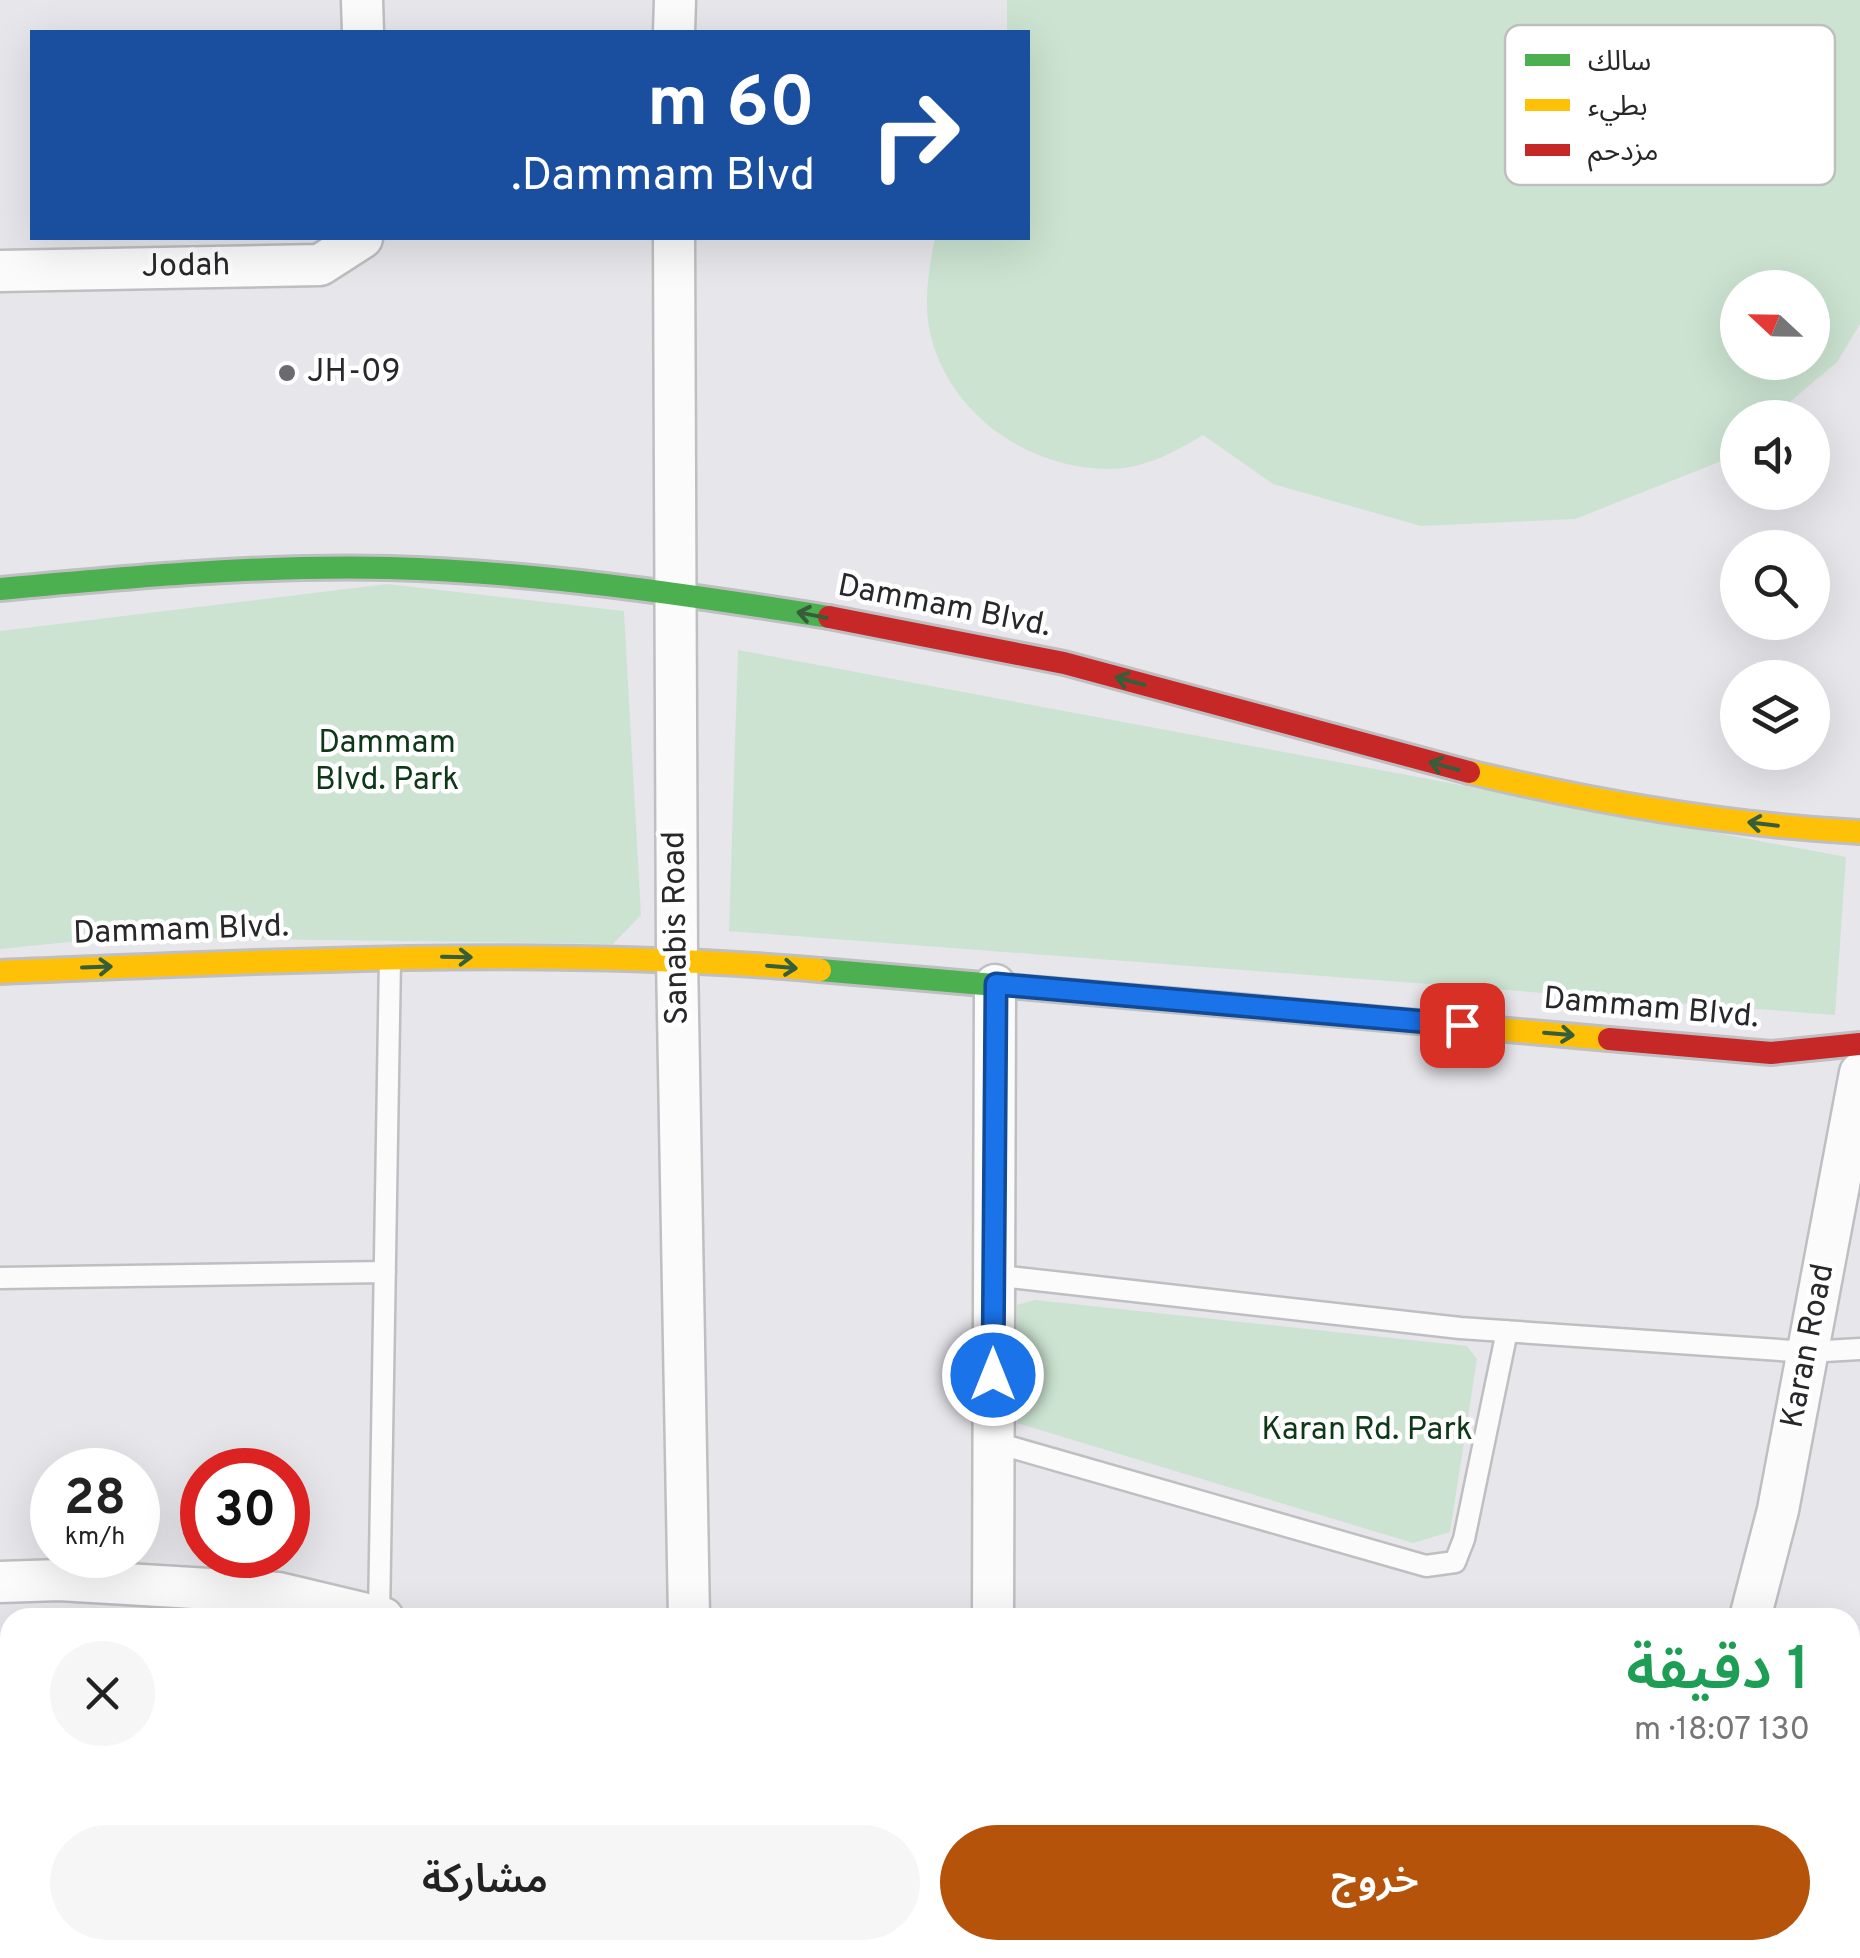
<!DOCTYPE html>
<html lang="ar">
<meta charset="utf-8">
<style>
body{margin:0;font-family:Overpass,"Noto Sans Arabic",sans-serif;background:#f6f6f6;color:#222;direction:rtl;height:100vh;display:flex;flex-direction:column;font-size:38px;white-space:nowrap}
*{box-sizing:border-box;margin:0}
p{font-size:32px;color:#767676}
.icon{flex:none;width:55px;height:55px;fill:none;stroke:currentColor;stroke-width:2;stroke-linecap:round;stroke-linejoin:round}
.map{position:relative;flex:1;overflow:hidden;direction:ltr}
.drawer{position:absolute;left:0px;top:1608px;width:1860px;height:352px;display:flex;flex-direction:column;background:#fff;border-radius:30px 30px 0 0;box-shadow:0 10px 40px #0002;direction:rtl}
.drawer>*{flex:none}
.top-card{position:absolute;left:30px;top:30px;width:1000px;height:210px;border-radius:0px;box-shadow:0 10px 40px #0002;direction:rtl;background:#1a4fa0;color:#fff;overflow:hidden}
.needle{width:65px;rotate:292deg}
.buttons{position:absolute;left:1720px;top:270px;display:grid;gap:20px}
.buttons a{display:grid;place-items:center;width:110px;height:110px;border-radius:50%;background:#fff;box-shadow:0 10px 40px #0002;font-size:50px}
.speed{position:absolute;left:30px;top:1448px;display:flex;gap:20px;font-size:50px;font-weight:700;text-align:center}
.speed>*{display:grid;place-content:center;width:130px;height:130px;border-radius:50%;background:#fff;box-shadow:0 10px 40px #0002;line-height:1}
.speed small{font-size:25px;font-weight:400}
.speed .limit{border:15px solid #d22;background:#fff;color:#111}
.pin{position:absolute;display:grid;place-items:center;width:85px;height:85px;color:#fff;margin:-42px;border-radius:20px;box-shadow:0 5px 15px #0006}
.me{position:absolute;width:110px;margin:-55px;rotate:0deg;stroke-linejoin:round;filter:drop-shadow(0 0 8px #0008)}
.turn{display:flex;align-items:center;gap:35px;height:210px;padding:0 50px;font-size:45px}
.turn .icon{width:130px;height:130px;stroke-width:2.5}
.turn b{display:block;font-size:70px;line-height:85px}
.round{display:grid;place-items:center;flex:none;width:105px;height:105px;border-radius:52px;background:#f6f6f6}
.headline{display:flex;align-items:center;justify-content:space-between;height:170px;padding:0 50px}
h1{font-size:60px;font-weight:600;line-height:75px;color:#1e9e55}
.primary-button{display:flex;gap:20px;margin-top:auto;padding:20px 50px}
.primary-button a{flex:1;height:115px;border-radius:60px;background:#b45309;color:#fff;font-size:40px;font-weight:600;line-height:115px;text-align:center}
.primary-button a+a{background:#f6f6f6;color:#222}
.map>svg:first-child{display:block}
.green{fill:#cce3d1;fill-rule:evenodd}
.lines{fill:none;stroke-linecap:round;stroke-linejoin:round}
.lane-casing{stroke:#bfbfc2;stroke-width:25}
.street-casing{stroke:#bfbfc2;stroke-width:45}
.fast-casing{stroke:#bfbfc2;stroke-width:28}
.slow-casing{stroke:#bfbfc2;stroke-width:28}
.jam-casing{stroke:#bfbfc2;stroke-width:28}
.lane{stroke:#fbfbfc;stroke-width:20}
.street{stroke:#fbfbfc;stroke-width:40}
.fast{stroke:#4caf50;stroke-width:22}
.slow{stroke:#ffc107;stroke-width:22}
.jam{stroke:#c62828;stroke-width:22}
.oneway{stroke:#365e3a}
.route-casing{stroke:#114b97;stroke-width:25}
.route{stroke:#1a73e8;stroke-width:18}
.poi-dot{fill:#6b6a6e;stroke:#fff;stroke-width:4}
.labels{text-anchor:middle;dominant-baseline:central;stroke-width:9;stroke-linejoin:round;paint-order:stroke}
.street-label{font-size:32px;fill:#28282b;stroke:#fff}
.poi-label{font-size:32px;fill:#28282b;stroke:#fff;text-anchor:start}
.park-label{font-size:32px;fill:#0f3819;stroke:#fff}
.key{fill:#fff;stroke:#bebebf;stroke-width:2.5}
.key-label{font-size:28px;fill:#28282b}
</style>
<div class="map">
<svg width="1860" height="1958" viewBox="0 0 1860 1958">
<rect width="100%" height="100%" fill="#e7e6eb"/>
<!-- green -->
<path class="green" d="M 1007,0 L 1860,0 L 1860,324 L 1837,362 L 1772,417 L 1738,418 L 1737,447 L 1719,462 L 1575,519 L 1421,526 L 1273,484 L 1203,435 C 1175,452 1143,469 1110,469 C 1032,469 957,420 933,344 C 922,309 928,273 935,238 L 1028,238 L 1028,32 L 1007,32 ZM 1738,288 L 1812,288 L 1812,362 L 1738,362 Z
M 387,584 L 624,611 L 641,915 L 613,944 L 119,937 L 0,949 L 0,631 Z
M 738,650 L 1846,857 L 1835,1015 L 729,931 Z
M 1035,1300 L 1467,1346 L 1477,1359 L 1450,1532 L 1413,1543 L 1017,1423 L 1017,1305 Z"/>
<g class="lines">
<!-- lane casing -->
<g class="lane-casing">
<path id="lane" d="M 992,1275 L 1460,1328 L 1808,1352 L 1860,1349
M 0,1278 L 385,1272
M 993,1442 L 1426,1566 L 1455,1562 L 1464,1539 L 1507,1331
M 379,1617 L 390,958
M 0,1860 L 10,1861
M 520,1950 L 547,1958"/>
</g>
<!-- street casing -->
<g class="street-casing">
<path id="street" d="M 362,0 L 363,32
M 674,32 L 675,0
M 674,238 L 677,959 L 689,1618
M 0,271 L 320,265 L 362,238
M 0,1582 L 59,1580 L 278,1593 L 383,1618
M 993,1618 L 995,985
M 1750,1618 L 1778,1510 L 1860,1073
M 681,1958 L 682,1950
M 988,1958 L 988,1950"/>
</g>
<!-- fast casing -->
<g class="fast-casing">
<path id="fast" d="M 0,589 C 129,577 259,565 389,568 C 536,572 683,594 829,617
M 820,970 L 1228,1005"/>
</g>
<!-- slow casing -->
<g class="slow-casing">
<path id="slow" d="M 1469,772 C 1599,803 1726,825 1860,832
M 0,972 C 274,961 547,946 820,970
M 1228,1005 L 1609,1039"/>
</g>
<!-- jam casing -->
<g class="jam-casing">
<path id="jam" d="M 829,617 L 1064,663 L 1469,772
M 1609,1039 L 1771,1053 L 1860,1044"/>
</g>
<!-- lane -->
<use href="#lane" class="lane"/>
<!-- street -->
<use href="#street" class="street"/>
<!-- fast -->
<use href="#fast" class="fast"/>
<!-- slow -->
<use href="#slow" class="slow"/>
<!-- jam -->
<use href="#jam" class="jam"/>
</g>
<!-- one-way arrows -->
<defs><path id="oneway-shaft" d="M-6 0H5M1.5-3L5.5 0L1.5 3" fill="none" stroke-width="1.6" stroke-linecap="round" stroke-linejoin="round" transform="scale(2.5)"/></defs>
<g class="oneway">
<use href="#oneway-shaft" transform="translate(812 615) rotate(-169)"/>
<use href="#oneway-shaft" transform="translate(1130 681) rotate(-165)"/>
<use href="#oneway-shaft" transform="translate(1444 766) rotate(-165)"/>
<use href="#oneway-shaft" transform="translate(1763 824) rotate(-173)"/>
<use href="#oneway-shaft" transform="translate(457 957) rotate(1)"/>
<use href="#oneway-shaft" transform="translate(97 967) rotate(-2)"/>
<use href="#oneway-shaft" transform="translate(782 967) rotate(5)"/>
<use href="#oneway-shaft" transform="translate(1559 1034) rotate(5)"/>
</g>
<g class="lines">
<!-- route casing -->
<g class="route-casing">
<path id="route" d="M 993,1375 L 996,984 L 1462,1025"/>
</g>
<!-- route -->
<use href="#route" class="route"/>
</g>
<!-- markers -->
<circle class="poi-dot" cx="287" cy="373" r="10"/>
<g class="labels">
<!-- street labels -->
<g class="street-label">
<text transform="translate(186 267) rotate(-1)">Jodah</text>
<text transform="translate(944 607) rotate(11)">Dammam Blvd.</text>
<text transform="translate(677 928) rotate(-91)">Sanabis Road</text>
<text transform="translate(181 931) rotate(-2)">Dammam Blvd.</text>
<text transform="translate(1651 1009) rotate(5)">Dammam Blvd.</text>
<text transform="translate(1809 1346) rotate(-79)">Karan Road</text>
</g>
<!-- poi labels -->
<g class="poi-label">
<text x="307" y="373">JH-09</text>
</g>
<!-- park labels -->
<g class="park-label">
<text x="387" y="744">Dammam<tspan x="387" dy="37">Blvd. Park</tspan></text>
<text x="1367" y="1431">Karan Rd. Park</text>
</g>
</g>
<!-- legend -->
<rect x="1505" y="25" width="330" height="160" rx="15" class="key"/>
<rect x="1525" y="54" width="45" height="12" fill="#4caf50"/>
<rect x="1525" y="99" width="45" height="12" fill="#ffc107"/>
<rect x="1525" y="144" width="45" height="12" fill="#c62828"/>
<g class="key-label">
<text x="1588" y="70">سالك</text>
<text x="1588" y="115">بطيء</text>
<text x="1588" y="160">مزدحم</text>
</g>
</svg>
<div class="buttons">
<a><svg class="needle" viewBox="-14 -14 28 28"><path d="M0-13l5 13h-10z" fill="#e53935"/><path d="M0 13l5-13h-10z" fill="#767676"/></svg></a>
<a><svg class="icon" aria-label="sound" viewBox="0 0 24 24"><path d="M4 9h4l5-4v14l-5-4H4zM17 9q2 3 0 6"/></svg></a>
<a><svg class="icon" aria-label="search" viewBox="0 0 24 24"><circle cx="10" cy="10" r="6"/><path d="M15 15l6 6"/></svg></a>
<a><svg class="icon" aria-label="layers" viewBox="0 0 24 24"><path d="M12 4l9 5-9 5-9-5zM3 14l9 5 9-5"/></svg></a>
</div>
<div class="speed"><div>28<small>km/h</small></div><div class="limit">30</div></div>
<div class="pin" style="left:1462px;top:1025px;background:#d93025"><svg class="icon" aria-label="arrive" viewBox="0 0 24 24"><path d="M6 21V4h12l-3 4 3 4H6"/></svg></div>
<svg class="me" style="left:993px;top:1375px" viewBox="-20 -20 40 40"><circle r="17" fill="#1a73e8" stroke="#fff" stroke-width="3"/><path d="M0-11L8 9 0 5-8 9z" fill="#fff"/></svg>
<div class="top-card">
<div class="turn"><svg class="icon" aria-label="right" viewBox="0 0 24 24"><path d="M7 20v-9h11M14 6l5 5-5 5"/></svg><div><b>60 m</b>Dammam Blvd.</div></div>
</div>
<section class="drawer">
<div class="headline"><div><h1>1 دقيقة</h1><p>130 m · 18:07</p></div><a class="round"><svg class="icon" aria-label="close" viewBox="0 0 24 24"><path d="M6 6l12 12M18 6L6 18"/></svg></a></div>
<div class="primary-button"><a>خروج</a><a>مشاركة</a></div>
</section>
</div>
